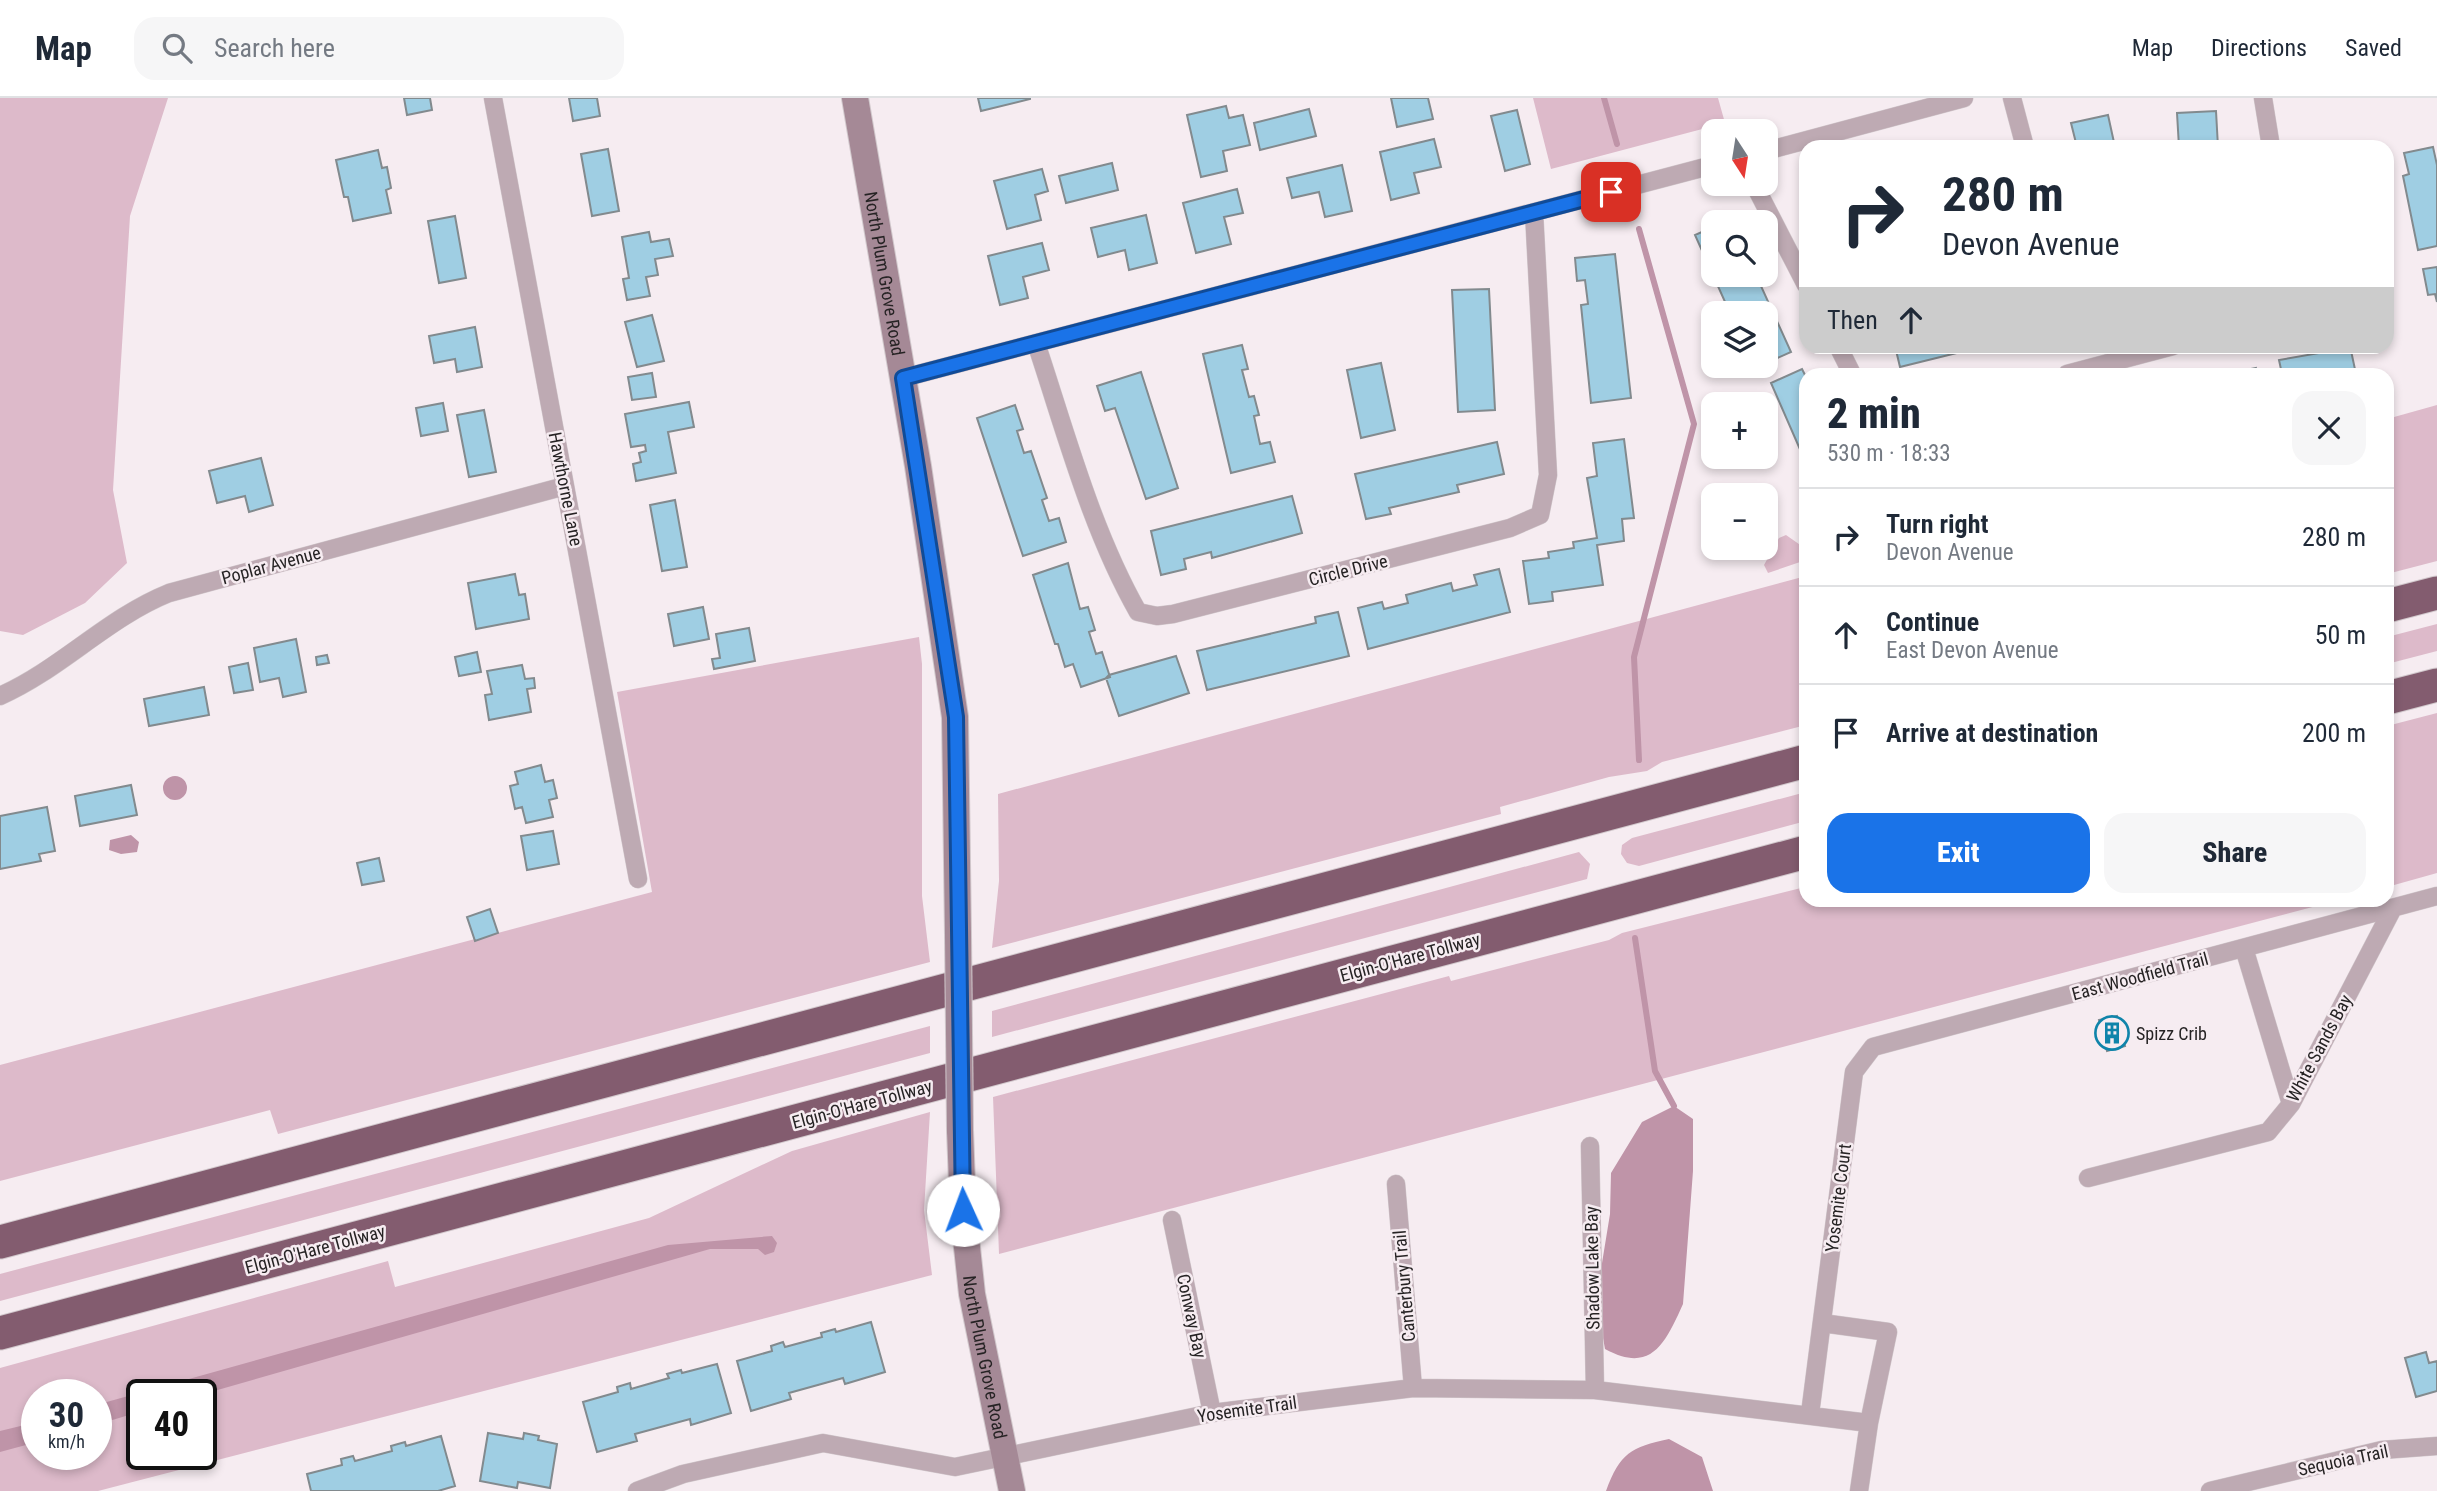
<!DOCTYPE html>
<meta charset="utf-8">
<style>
body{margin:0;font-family:"Roboto Condensed",sans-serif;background:#f6f6f7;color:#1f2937;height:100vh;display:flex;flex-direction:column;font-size:26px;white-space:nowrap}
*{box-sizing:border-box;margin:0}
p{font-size:23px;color:#747a83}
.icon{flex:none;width:38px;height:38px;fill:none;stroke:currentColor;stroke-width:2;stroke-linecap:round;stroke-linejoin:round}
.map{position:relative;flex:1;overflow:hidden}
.panel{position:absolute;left:1799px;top:270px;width:595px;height:539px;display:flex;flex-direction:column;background:#fff;border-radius:21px;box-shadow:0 4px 10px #0003}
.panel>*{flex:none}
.top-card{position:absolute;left:1799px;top:42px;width:595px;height:214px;border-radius:21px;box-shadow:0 4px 10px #0003;background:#fff;color:#1f2937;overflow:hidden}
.needle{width:46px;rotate:168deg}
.controls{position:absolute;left:1701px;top:21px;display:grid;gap:14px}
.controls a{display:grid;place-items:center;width:77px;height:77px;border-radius:14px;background:#fff;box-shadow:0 4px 10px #0003;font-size:35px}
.speed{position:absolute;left:21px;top:1281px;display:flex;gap:14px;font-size:35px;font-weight:700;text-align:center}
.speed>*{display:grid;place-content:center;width:91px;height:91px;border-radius:50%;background:#fff;box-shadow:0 4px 10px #0003;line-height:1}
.speed small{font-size:18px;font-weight:400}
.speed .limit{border:4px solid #111;border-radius:10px;background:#fff;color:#111}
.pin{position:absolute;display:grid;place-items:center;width:60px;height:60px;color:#fff;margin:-30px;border-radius:14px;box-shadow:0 4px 10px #0006}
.me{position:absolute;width:77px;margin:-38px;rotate:358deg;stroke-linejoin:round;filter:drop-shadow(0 0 5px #0008)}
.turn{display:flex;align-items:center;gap:24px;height:147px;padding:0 28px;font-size:32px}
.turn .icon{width:91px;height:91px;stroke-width:2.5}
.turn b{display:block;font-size:49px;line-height:60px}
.then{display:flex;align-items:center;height:66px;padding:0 28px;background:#0003;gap:14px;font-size:26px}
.round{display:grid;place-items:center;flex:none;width:74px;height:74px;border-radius:21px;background:#f6f6f7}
.head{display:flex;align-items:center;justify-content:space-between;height:119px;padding:0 28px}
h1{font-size:42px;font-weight:800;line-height:52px}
.action{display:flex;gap:14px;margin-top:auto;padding:14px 28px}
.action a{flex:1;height:80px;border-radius:21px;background:#1a73e8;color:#fff;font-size:28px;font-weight:800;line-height:80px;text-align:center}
.action a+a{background:#f6f6f7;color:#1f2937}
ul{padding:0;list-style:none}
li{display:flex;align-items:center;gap:21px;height:98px;padding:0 28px;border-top:2px solid #e0e1e3}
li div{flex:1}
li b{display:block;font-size:26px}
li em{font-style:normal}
header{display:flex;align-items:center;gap:42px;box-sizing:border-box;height:98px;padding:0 35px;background:#fff;border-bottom:2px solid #e0e1e3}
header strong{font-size:33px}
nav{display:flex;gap:38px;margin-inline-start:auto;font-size:24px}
.search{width:490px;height:63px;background:#f6f6f7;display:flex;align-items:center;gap:18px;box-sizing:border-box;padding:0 24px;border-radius:21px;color:#747a83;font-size:26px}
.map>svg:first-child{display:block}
.green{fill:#ddbaca;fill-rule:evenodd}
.water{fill:#bf94a8}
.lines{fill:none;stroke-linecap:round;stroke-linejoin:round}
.stream{stroke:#bf94a8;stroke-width:6}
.building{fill:#9fcee3;stroke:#828a8e;stroke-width:2}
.street-casing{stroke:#d1c8cc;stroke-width:19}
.secondary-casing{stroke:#d1c8cc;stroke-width:28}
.highway-casing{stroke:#d1c8cc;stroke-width:35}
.street{stroke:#beaab3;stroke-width:18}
.secondary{stroke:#a58996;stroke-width:26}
.highway{stroke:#835c6f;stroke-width:33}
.secondary-bridge-casing{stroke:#d1c8cc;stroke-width:28;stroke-linecap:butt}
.secondary-bridge{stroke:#a58996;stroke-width:26}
.route-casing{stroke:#114b97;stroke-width:18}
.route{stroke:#1a73e8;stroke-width:12}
.labels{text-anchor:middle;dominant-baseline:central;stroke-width:5;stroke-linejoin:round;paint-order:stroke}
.street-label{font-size:18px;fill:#262324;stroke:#f6ecf1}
.poi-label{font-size:18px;fill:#262324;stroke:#f6ecf1;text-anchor:start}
</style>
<header>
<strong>Map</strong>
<div class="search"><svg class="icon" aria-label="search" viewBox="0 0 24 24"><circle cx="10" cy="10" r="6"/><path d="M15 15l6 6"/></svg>Search here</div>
<nav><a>Map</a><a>Directions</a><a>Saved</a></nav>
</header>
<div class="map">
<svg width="2437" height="1393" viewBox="0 0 2437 1393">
<rect width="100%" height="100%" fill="#f6ecf1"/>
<!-- green -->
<path class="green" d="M 0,0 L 168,0 L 130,118 L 113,392 L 127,465 L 85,505 L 23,537 L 0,533 Z
M 1533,0 L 1718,0 L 1725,25 L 1551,71 Z
M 2437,307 L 2437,463 L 2387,476 L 2387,321 Z
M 1786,437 L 1806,451 L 1806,462 L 1768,475 L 1764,467 L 1779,440 Z
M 1806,478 L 1806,627 L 1662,664 L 1647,673 L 1609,679 L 1500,709 L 1501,716 L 992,850 L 999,783 L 998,696 Z
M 2437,526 L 2437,553 L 2387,566 L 2387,539 Z
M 919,539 L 922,566 L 922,798 L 930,864 L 278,1036 L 270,1012 L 0,1083 L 0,967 L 652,794 L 617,594 Z
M 2437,615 L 2437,775 L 2387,789 L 2387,628 Z
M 1806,694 L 1806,723 L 1639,768 L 1627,765 L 1621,756 L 1622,747 L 1632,740 Z
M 1579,754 L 1590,766 L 1587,781 L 992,939 L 992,913 Z
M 1804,783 L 1806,783 L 1806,802 L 2339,802 L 999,1156 L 993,999 L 1449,878 L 1451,883 L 1609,842 L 1622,835 L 1805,789 Z
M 930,928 L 930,955 L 0,1203 L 0,1176 Z
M 930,1014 L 924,1112 L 932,1177 L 98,1393 L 0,1393 L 0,1270 L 388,1163 L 395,1189 L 649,1120 L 792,1053 ZM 37,1297 L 96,1297 L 96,1356 L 37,1356 ZM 142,1297 L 201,1297 L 201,1356 L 142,1356 Z"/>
<!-- water -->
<path class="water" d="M163 690a12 12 0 1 1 24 0a12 12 0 1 1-24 0Z
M 131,737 L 139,744 L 137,754 L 121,756 L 109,752 L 110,742 Z
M 1674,1008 L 1693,1021 L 1693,1073 L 1683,1206 C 1665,1246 1651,1276 1605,1251 L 1596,1202 L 1610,1116 L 1611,1075 L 1642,1024 Z
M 772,1138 L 777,1145 L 774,1154 L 765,1157 L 758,1151 L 710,1151 L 200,1297 L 142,1297 L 142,1313 L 96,1327 L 96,1307 L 668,1147 Z
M 37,1324 L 37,1344 L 0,1354 L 0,1333 Z
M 1669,1341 L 1702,1359 L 1713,1393 L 1606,1393 C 1620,1355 1631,1349 1669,1341 Z"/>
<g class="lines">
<!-- stream -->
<path class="stream" d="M 1604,0 L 1617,46
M 1639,131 L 1694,326 L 1634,559 L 1639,662
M 1635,840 L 1655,973 L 1674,1008"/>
</g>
<!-- building -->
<path class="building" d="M 404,0 L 430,0 L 432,12 L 407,17 Z
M 569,0 L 597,0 L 600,18 L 573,23 Z
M 978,0 L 1030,0 L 1030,1 L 981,13 Z
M 1391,0 L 1428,0 L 1433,21 L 1397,29 Z
M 1226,8 L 1229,20 L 1243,17 L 1250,47 L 1223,53 L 1227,73 L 1201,79 L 1187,17 Z
M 1309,11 L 1316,38 L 1260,52 L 1254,25 Z
M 1517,12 L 1530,66 L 1505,73 L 1491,18 Z
M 2216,13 L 2218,49 L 2179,49 L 2177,15 Z
M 2108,17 L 2115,49 L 2077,49 L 2071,25 Z
M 1434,41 L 1441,69 L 1414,75 L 1419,95 L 1391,102 L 1380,54 Z
M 2433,49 L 2437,67 L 2437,148 L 2418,152 L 2403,78 L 2409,76 L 2404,55 Z
M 608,51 L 619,113 L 592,118 L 581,56 Z
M 378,52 L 382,70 L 387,69 L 391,90 L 386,92 L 391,115 L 353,123 L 348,99 L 344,99 L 336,62 Z
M 1112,65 L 1118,92 L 1066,105 L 1059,78 Z
M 1342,67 L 1352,113 L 1325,119 L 1319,94 L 1292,100 L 1287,80 Z
M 1042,71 L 1048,93 L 1035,97 L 1041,122 L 1007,131 L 994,83 Z
M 1237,91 L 1243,115 L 1224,119 L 1231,146 L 1196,155 L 1183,105 Z
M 1146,117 L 1157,165 L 1129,172 L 1125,152 L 1098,159 L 1091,130 Z
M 455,118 L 466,180 L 439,185 L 428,123 Z
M 1713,129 L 1713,177 L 1756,177 L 1791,254 L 1766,265 L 1766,215 L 1730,215 L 1695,137 Z
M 649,134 L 651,144 L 669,141 L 673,158 L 655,161 L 658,177 L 646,179 L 650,198 L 627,202 L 623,181 L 629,180 L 622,139 Z
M 1042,145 L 1049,172 L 1023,179 L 1028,200 L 1000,207 L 988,158 Z
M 1615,156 L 1631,300 L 1591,305 L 1581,207 L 1588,206 L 1585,182 L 1577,183 L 1575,160 Z
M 2437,169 L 2437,204 L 2435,196 L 2428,197 L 2423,171 Z
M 1489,191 L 1495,312 L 1458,314 L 1452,192 Z
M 652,217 L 664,263 L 637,269 L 625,224 Z
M 475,229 L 482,269 L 457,274 L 455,261 L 434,265 L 429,238 Z
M 1242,247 L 1248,271 L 1242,272 L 1249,299 L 1254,298 L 1259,317 L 1254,318 L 1260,346 L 1270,344 L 1275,364 L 1231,375 L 1203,256 Z
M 1895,248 L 1985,248 L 1900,269 Z
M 2324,248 L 2350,248 L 2356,276 L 2282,276 L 2279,262 L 2325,254 Z
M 1381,265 L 1395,332 L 1361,340 L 1347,272 Z
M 2256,270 L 2258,276 L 2232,276 L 2232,275 Z
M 1802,271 L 1806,279 L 1806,365 L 1771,285 Z
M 1141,274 L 1178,390 L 1146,401 L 1115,310 L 1105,313 L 1097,288 Z
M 652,275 L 656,299 L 632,302 L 628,279 Z
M 689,304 L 694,329 L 668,334 L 676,375 L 636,383 L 633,366 L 641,364 L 639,355 L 646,353 L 645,347 L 631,349 L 625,316 Z
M 443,305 L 448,333 L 421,338 L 416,310 Z
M 1015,307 L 1023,331 L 1017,333 L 1024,355 L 1031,353 L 1047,400 L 1042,402 L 1049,423 L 1059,420 L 1066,444 L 1023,458 L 977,320 Z
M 484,312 L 496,374 L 469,379 L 457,317 Z
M 1624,341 L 1634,420 L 1622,421 L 1624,443 L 1597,447 L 1603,487 L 1552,494 L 1553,503 L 1529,506 L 1523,463 L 1549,460 L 1548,454 L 1574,450 L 1573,444 L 1597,440 L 1587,380 L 1597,378 L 1593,345 Z
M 1497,344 L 1504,376 L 1457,387 L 1459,394 L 1389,410 L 1391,416 L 1366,421 L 1355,376 Z
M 261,360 L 273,407 L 249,414 L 245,398 L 217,405 L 209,373 Z
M 1292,398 L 1302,435 L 1212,460 L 1211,454 L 1184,461 L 1186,471 L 1161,477 L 1151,433 Z
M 675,402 L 687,469 L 662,473 L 650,407 Z
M 1068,465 L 1080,511 L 1088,509 L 1095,532 L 1089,534 L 1096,556 L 1102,554 L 1110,579 L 1081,589 L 1073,566 L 1065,569 L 1058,546 L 1055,546 L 1033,477 Z
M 1499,471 L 1510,514 L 1368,551 L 1358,510 L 1382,504 L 1384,511 L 1408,505 L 1406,497 L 1451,485 L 1453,493 L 1477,487 L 1474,477 Z
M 515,476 L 519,497 L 525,496 L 529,521 L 476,531 L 468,485 Z
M 703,509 L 709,541 L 674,548 L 668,516 Z
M 1338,514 L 1349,558 L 1207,592 L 1197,553 L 1316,525 L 1315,519 Z
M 749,530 L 755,563 L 714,571 L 712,561 L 720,560 L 716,536 Z
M 296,541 L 306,594 L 283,599 L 279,580 L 260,584 L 254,550 Z
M 477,554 L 481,574 L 459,578 L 455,559 Z
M 327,557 L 329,565 L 317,567 L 316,559 Z
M 1176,558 L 1189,595 L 1119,618 L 1106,580 L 1109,577 Z
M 248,565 L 253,592 L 234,595 L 229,569 Z
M 522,567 L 525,581 L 534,580 L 535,590 L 527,591 L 531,614 L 489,622 L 485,597 L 492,596 L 487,573 Z
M 204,589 L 209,617 L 149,628 L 144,601 Z
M 541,667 L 545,684 L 553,682 L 557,700 L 549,702 L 553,719 L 526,725 L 522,709 L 515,711 L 510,688 L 518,686 L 515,674 Z
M 131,687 L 137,717 L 80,728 L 75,698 Z
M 47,709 L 55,753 L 39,756 L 41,763 L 0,771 L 0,718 Z
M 553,733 L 559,766 L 527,772 L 521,738 Z
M 379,760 L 384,783 L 362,787 L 357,765 Z
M 490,811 L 498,835 L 475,843 L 467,819 Z
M 2117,918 L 2125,948 L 2107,953 L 2099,922 Z
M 871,1224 L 885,1274 L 845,1286 L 843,1280 L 789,1295 L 791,1301 L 751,1313 L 737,1263 L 772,1253 L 771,1248 L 783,1244 L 785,1249 L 822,1239 L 821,1235 L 835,1231 L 836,1234 Z
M 2426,1254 L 2429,1265 L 2437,1263 L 2437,1293 L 2416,1299 L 2405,1260 Z
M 717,1266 L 731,1315 L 691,1327 L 690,1321 L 635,1336 L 637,1343 L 597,1354 L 583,1304 L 618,1294 L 617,1289 L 630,1285 L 631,1291 L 669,1280 L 667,1276 L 681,1272 L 682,1275 Z
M 488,1335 L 523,1341 L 524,1335 L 539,1338 L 538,1342 L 557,1346 L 550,1390 L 518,1384 L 517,1390 L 480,1383 Z
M 441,1338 L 455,1388 L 438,1393 L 311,1393 L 307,1376 L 342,1367 L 341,1361 L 353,1358 L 355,1363 L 392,1353 L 391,1348 L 405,1344 L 406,1348 Z"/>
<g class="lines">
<!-- street casing -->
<g class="street-casing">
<path id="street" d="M 493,0 L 638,781
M 2012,0 L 2025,49
M 2263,0 L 2271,49
M 1766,53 L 1964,0
M 1754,86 L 1806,187
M 1036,245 C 1066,335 1091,431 1138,514 L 1157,518 L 1173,516 L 1510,430 L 1540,417 L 1548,377 L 1534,114
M 1838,248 L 1852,276
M 2067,276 L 2173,248
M 903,280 L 1713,67
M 0,598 C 61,571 107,520 169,495 L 565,388
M 2244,850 L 2291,1006
M 1590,1048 L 1595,1292
M 2088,1080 L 2268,1034 L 2291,1006 L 2393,810
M 1396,1086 L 1413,1290
M 1172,1122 L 1212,1315
M 1822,1225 L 1888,1234 L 1869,1325 L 1859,1393
M 1810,1316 L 1854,974 L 1873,949 L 2437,798
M 637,1393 L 683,1376 L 823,1345 L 955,1369 L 1212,1315 L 1413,1290 L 1595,1292 L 1869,1325
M 2210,1393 L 2382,1352 L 2437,1348"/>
</g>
<!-- secondary casing -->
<g class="secondary-casing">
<g id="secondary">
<path id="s1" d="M 855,0 L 918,368 L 955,619 L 958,837"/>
<path id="s2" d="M 960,1032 L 963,1112 L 972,1196 L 1012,1393"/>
</g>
</g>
<!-- highway casing -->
<g class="highway-casing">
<path id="highway" d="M 2387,508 L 2437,495
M 2387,600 L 2437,587
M 0,1144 L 1806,663
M 0,1235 L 1806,754"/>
</g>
<!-- street -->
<use href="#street" class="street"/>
<!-- secondary -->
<use href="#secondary" class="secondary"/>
<!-- highway -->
<use href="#highway" class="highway"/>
<!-- secondary-bridge casing -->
<g class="secondary-bridge-casing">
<path id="secondary-bridge" d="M 958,837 L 960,1032"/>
</g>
<!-- secondary-bridge -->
<use href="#secondary-bridge" class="secondary-bridge"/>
</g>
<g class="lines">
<!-- route casing -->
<g class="route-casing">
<path id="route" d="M 963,1112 L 956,619 L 903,280 L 1611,94"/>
</g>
<!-- route -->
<use href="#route" class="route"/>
</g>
<!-- icons -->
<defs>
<g id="building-ring" transform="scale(1.75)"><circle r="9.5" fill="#f6ecf1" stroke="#0f84aa" stroke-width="1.5"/><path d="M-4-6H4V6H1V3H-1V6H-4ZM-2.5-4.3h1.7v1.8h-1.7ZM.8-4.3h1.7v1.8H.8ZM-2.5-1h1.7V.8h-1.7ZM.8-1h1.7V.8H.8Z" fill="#0f84aa"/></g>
</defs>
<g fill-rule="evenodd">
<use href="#building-ring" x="2112" y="935"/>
</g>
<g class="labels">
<!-- street labels -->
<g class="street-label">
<text stroke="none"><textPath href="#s1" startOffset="178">North Plum Grove Road</textPath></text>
<text transform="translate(566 391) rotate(79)">Hawthorne Lane</text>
<text transform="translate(271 467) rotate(-15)">Poplar Avenue</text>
<text transform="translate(1348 472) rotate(-14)">Circle Drive</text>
<text transform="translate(1410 859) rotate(-15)">Elgin-O'Hare Tollway</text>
<text transform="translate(2140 878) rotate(-15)">East Woodfield Trail</text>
<text transform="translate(2319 950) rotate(-62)">White Sands Bay</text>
<text transform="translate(862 1006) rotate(-15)">Elgin-O'Hare Tollway</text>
<text transform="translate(1838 1100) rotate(-83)">Yosemite Court</text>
<text transform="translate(315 1151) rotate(-15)">Elgin-O'Hare Tollway</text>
<text transform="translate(1592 1170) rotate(-91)">Shadow Lake Bay</text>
<text transform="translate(1404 1188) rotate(-95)">Canterbury Trail</text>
<text transform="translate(1192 1218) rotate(78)">Conway Bay</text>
<text stroke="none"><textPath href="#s2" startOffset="229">North Plum Grove Road</textPath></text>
<text transform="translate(1247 1311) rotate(-8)">Yosemite Trail</text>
<text transform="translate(2343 1362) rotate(-12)">Sequoia Trail</text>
</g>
<!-- poi labels -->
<g class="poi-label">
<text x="2136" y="935">Spizz Crib</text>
</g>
</g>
</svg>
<div class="controls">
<a><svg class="needle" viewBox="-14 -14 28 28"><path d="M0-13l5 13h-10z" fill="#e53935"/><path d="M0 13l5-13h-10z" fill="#747a83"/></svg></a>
<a><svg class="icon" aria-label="search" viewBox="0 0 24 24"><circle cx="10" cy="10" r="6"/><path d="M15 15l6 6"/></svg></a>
<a><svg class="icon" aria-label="layers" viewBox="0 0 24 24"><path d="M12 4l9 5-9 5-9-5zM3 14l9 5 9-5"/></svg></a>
<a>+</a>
<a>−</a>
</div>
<div class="speed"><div>30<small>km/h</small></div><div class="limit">40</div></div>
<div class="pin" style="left:1611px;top:94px;background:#d93025"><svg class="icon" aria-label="arrive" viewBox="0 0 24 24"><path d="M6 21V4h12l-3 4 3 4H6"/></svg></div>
<svg class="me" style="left:963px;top:1112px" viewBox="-20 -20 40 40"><circle r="19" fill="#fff"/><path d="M0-13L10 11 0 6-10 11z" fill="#1a73e8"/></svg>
<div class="top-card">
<div class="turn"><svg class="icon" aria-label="right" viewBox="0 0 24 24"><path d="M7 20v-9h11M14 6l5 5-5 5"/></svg><div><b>280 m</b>Devon Avenue</div></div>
<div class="then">Then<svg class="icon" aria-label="ahead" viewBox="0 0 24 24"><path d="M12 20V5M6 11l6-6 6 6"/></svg></div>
</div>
<section class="panel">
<div class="head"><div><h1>2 min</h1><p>530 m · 18:33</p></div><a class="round"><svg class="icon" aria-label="close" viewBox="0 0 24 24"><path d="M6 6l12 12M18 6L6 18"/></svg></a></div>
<ul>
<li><svg class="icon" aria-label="right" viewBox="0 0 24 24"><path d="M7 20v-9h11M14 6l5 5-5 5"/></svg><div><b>Turn right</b><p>Devon Avenue</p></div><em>280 m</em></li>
<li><svg class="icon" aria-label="ahead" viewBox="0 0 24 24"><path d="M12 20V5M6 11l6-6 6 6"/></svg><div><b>Continue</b><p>East Devon Avenue</p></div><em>50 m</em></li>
<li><svg class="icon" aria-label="arrive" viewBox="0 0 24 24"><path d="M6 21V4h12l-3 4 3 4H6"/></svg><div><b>Arrive at destination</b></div><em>200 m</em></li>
</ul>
<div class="action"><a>Exit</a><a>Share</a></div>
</section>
</div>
